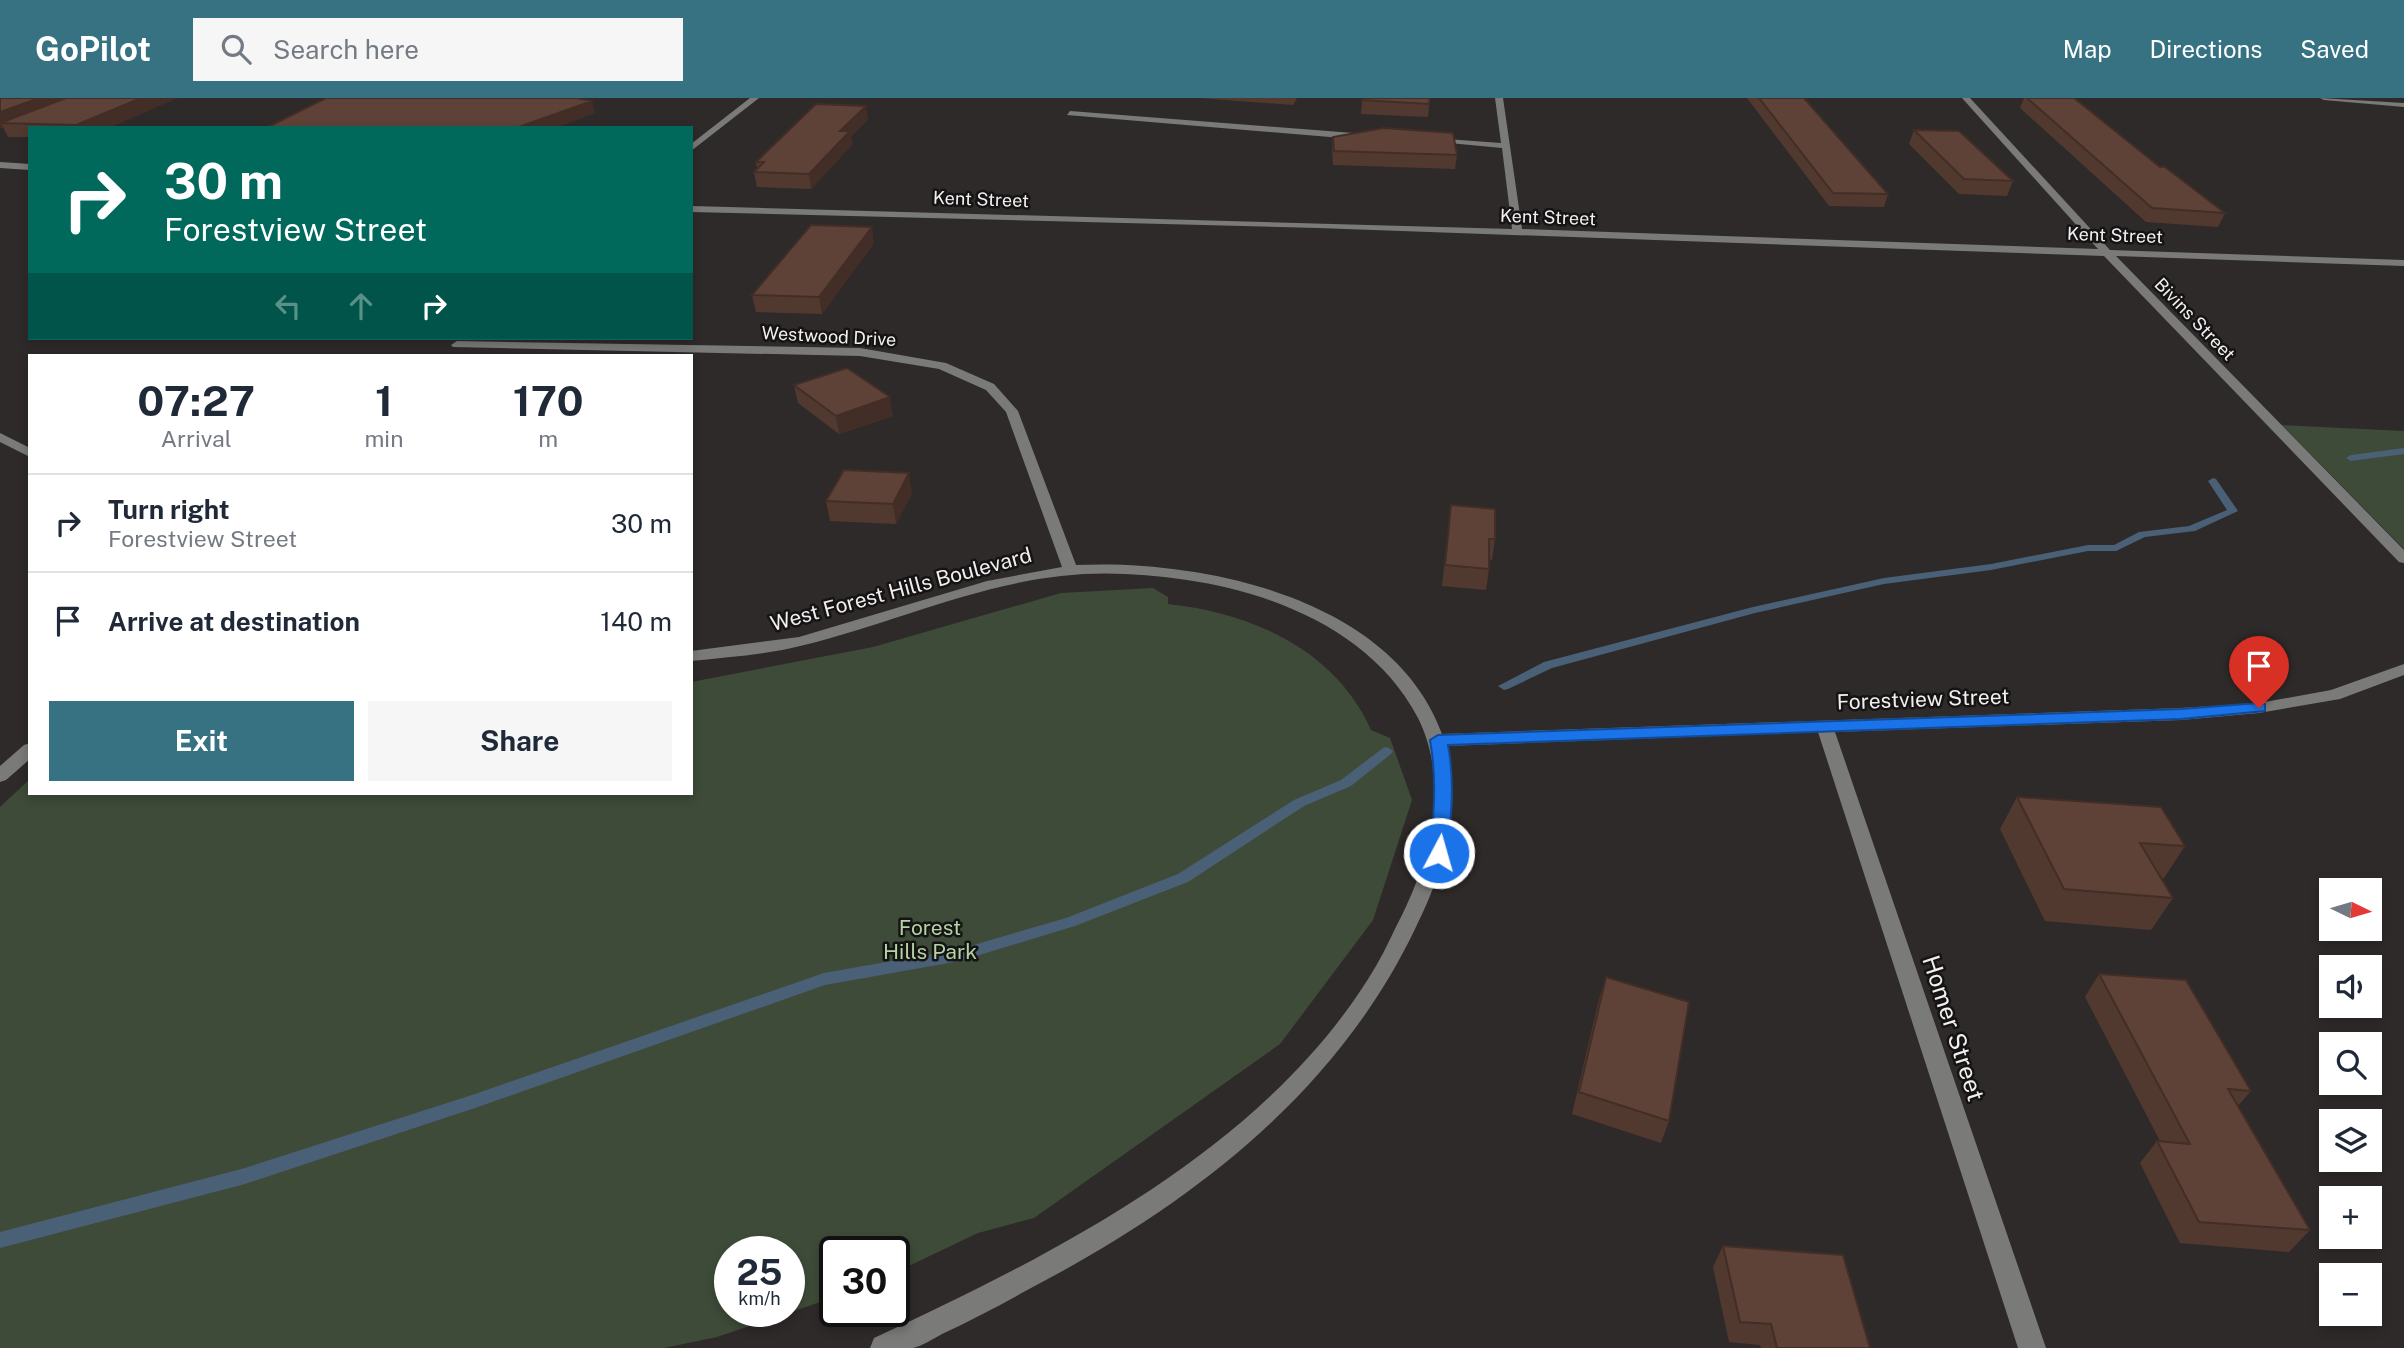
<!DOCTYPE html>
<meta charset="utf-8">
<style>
body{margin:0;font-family:"Public Sans",sans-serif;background:#f6f6f7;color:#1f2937;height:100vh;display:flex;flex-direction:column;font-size:26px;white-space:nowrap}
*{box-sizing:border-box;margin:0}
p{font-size:23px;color:#747a83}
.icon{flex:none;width:38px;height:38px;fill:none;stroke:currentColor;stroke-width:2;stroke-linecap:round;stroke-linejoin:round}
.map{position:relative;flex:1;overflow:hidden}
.drawer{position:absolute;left:28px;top:256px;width:665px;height:441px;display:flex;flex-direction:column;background:#fff;border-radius:0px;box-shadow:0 4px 10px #0003}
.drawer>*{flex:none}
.top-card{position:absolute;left:28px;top:28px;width:665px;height:214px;border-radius:0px;box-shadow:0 4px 10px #0003;background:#00695c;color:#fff;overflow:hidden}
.needle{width:46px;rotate:95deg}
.fabs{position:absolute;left:2319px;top:780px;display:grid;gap:14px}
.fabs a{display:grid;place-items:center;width:63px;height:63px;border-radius:0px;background:#fff;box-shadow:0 4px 10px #0003;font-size:35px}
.speed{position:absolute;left:714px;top:1138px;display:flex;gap:14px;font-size:35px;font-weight:700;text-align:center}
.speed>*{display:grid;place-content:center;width:91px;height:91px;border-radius:50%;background:#fff;box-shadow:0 4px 10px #0003;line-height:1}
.speed small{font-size:18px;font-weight:400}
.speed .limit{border:4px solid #111;border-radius:10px;background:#fff;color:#111}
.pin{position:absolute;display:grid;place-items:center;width:60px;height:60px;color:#fff;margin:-72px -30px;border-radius:50% 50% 50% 0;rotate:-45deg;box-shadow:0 0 7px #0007}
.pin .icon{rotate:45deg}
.me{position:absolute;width:77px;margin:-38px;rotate:6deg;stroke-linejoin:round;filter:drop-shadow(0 0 5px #0008)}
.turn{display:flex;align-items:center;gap:24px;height:147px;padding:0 21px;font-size:32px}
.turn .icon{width:91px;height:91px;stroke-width:2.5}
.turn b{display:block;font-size:49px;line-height:60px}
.lanes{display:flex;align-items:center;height:66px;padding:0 21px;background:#0003;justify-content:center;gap:35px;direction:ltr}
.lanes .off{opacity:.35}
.eta{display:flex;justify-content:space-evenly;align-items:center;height:119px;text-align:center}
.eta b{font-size:42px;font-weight:700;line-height:49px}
.action{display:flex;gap:14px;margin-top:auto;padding:14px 21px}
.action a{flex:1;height:80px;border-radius:0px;background:#367281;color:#fff;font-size:28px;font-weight:700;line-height:80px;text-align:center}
.action a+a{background:#f6f6f7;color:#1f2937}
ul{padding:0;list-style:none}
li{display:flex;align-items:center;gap:21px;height:98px;padding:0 21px;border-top:2px solid #e0e1e3}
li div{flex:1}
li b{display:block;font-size:26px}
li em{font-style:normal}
header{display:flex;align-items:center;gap:42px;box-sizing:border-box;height:98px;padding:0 35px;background:#367281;color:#fff}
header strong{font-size:33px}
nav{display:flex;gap:38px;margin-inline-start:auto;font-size:24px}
.search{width:490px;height:63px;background:#f6f6f7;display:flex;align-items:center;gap:18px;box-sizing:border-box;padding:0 24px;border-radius:0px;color:#747a83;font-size:26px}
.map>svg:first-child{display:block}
.green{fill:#3e4b38;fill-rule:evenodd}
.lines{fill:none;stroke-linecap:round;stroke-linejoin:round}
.stream{fill:#4a6076;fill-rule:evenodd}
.minor{fill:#7a7b79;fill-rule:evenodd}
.wall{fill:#52392f}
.shaded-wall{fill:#422e26}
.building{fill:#5f4237;stroke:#422e26;stroke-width:2}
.route{fill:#1a73e8;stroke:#114b97;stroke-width:2}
.labels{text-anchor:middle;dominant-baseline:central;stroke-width:5;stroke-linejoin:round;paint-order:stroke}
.far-street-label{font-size:18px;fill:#f2f0ef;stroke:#151313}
.street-label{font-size:21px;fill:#f2f0ef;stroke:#151313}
.park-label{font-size:21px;fill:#b3d3a3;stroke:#151313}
.near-street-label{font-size:24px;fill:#f2f0ef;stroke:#151313}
</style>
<header>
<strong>GoPilot</strong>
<div class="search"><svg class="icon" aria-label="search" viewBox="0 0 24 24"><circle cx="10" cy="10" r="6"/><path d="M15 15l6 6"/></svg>Search here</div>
<nav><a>Map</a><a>Directions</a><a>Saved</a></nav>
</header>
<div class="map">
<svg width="2404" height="1250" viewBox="0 0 2404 1250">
<rect width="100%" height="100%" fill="#2e2a29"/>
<!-- green -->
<path class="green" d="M 2282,327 L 2404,333 L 2404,451 Z
M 1153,490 L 1168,499 L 1168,506 C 1252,515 1336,552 1371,632 L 1390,640 L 1412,702 L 1373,822 L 1280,946 L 1034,1120 L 978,1135 L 894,1175 L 894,1153 L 835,1153 L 835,1199 L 717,1239 L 664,1250 L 0,1250 L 0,709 L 30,681 L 30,695 L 691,695 L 691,584 L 873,549 L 1061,495 ZM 730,1153 L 789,1153 L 789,1213 L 730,1213 Z"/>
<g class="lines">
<!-- stream -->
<path class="stream" d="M 2404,350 L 2404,356 L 2351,363 L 2346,360 L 2351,357 Z
M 2213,380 L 2216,381 L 2238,413 L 2195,433 L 2145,439 L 2116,453 L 2088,453 L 1991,472 L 1884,486 L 1755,515 L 1552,570 L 1508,591 L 1504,592 L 1498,588 L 1544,564 L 1753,509 L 1884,480 L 1991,466 L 2088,447 L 2114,447 L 2139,434 L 2189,428 L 2227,412 L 2208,383 Z
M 1387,649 L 1393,653 L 1391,656 L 1351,688 L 1304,708 L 1188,784 L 1075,828 L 960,863 L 825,887 L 475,1010 L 245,1086 L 0,1150 L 0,1134 L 245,1070 L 475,996 L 824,875 L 960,851 L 1066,820 L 1178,776 L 1294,702 L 1341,682 L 1383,650 Z"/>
<!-- minor -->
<path class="minor" d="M 750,0 L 759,0 L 691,53 L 691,46 Z
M 1495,0 L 1503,0 L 1522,131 L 2098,151 L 1962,0 L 1970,0 L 2110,152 L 2404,162 L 2404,168 L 2116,158 L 2404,452 L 2404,465 L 2399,464 L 2104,158 L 1318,130 L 691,114 L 691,108 L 1512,131 L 1502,50 L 1428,43 L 1432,40 L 1501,45 Z
M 2320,0 L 2404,5 L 2404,9 L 2324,2 Z
M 1070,13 L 1366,36 L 1370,39 L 1366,42 L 1067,17 Z
M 0,64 L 30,66 L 30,72 L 0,70 Z
M 457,243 L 860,250 L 946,265 L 994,286 L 1018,313 L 1076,467 C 1203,461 1393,500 1442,636 L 2181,610 L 2259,605 L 2331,592 L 2404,566 L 2404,577 L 2340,601 L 2259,615 L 2181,622 L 1835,634 L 2046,1250 L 2018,1250 L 1818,634 L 1446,648 C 1463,713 1444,772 1415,831 C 1336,996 1190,1107 1031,1190 C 1002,1206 972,1222 942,1236 C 933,1241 922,1248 913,1250 C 900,1250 884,1250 870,1250 L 874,1240 C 1057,1155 1270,1048 1376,868 C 1386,851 1394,832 1403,815 C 1432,756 1449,682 1418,620 C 1374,535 1276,495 1187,482 C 1145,476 1103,473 1061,478 C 971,488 887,527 800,548 C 764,557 728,559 691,563 L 691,553 L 799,539 L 987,483 L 1062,469 L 1006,314 L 986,292 L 939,271 L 860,258 L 453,249 L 451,247 Z
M 0,335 L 30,350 L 30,359 L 0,344 Z
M 30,645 L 30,661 L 6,682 L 0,684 L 0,668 L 24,647 Z"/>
</g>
<!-- wall -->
<path class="wall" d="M 0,0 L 177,0 L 108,30 L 30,30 L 30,39 L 8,39 L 3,29 L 0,30 Z
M 1199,0 L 1297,0 L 1293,7 Z
M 1430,0 L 1428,19 L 1361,16 L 1362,2 Z
M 1747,0 L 1804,0 L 1888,96 L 1884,109 L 1829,108 Z
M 2024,0 L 2074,0 L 2160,69 L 2225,115 L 2218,129 L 2146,124 L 2020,10 Z
M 868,21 L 851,38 L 852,47 L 811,91 L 757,89 L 754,74 L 757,71 L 756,64 Z
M 1914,32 L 2013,83 L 2007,98 L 1959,96 L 1909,46 Z
M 1333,39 L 1457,57 L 1455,71 L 1333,67 L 1332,52 Z
M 874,145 L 822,216 L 756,214 L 752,197 Z
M 794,287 L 893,318 L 839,336 L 798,305 Z
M 912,395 L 896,426 L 830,423 L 826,403 Z
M 1451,407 L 1495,441 L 1492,462 L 1489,461 L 1489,471 L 1486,492 L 1442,488 Z
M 2017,699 L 2185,748 L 2164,780 L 2161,780 L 2173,800 L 2151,832 L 2045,823 L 2000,731 Z
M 2099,876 L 2251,993 L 2238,1008 L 2310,1132 L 2289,1154 L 2180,1145 L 2140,1065 L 2157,1043 L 2160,1043 L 2085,899 Z
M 1606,879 L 1669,1023 L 1661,1045 L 1572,1016 L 1599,901 Z
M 1723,1148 L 1870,1250 L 1761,1250 L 1760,1247 L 1729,1244 L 1713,1169 Z"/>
<!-- shaded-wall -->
<path class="shaded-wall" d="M 39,0 L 80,0 L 0,25 L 3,29 L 0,30 L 0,14 Z
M 141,0 L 177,0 L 108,30 L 77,30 L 76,27 Z
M 592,3 L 595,15 L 556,30 L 516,30 Z
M 866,8 L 868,21 L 851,38 L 852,47 L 811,91 L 809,76 L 840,33 Z
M 872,129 L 874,145 L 822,216 L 819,199 Z
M 890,299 L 893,318 L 839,336 L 836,318 Z
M 909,375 L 912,395 L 896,426 L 893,406 Z"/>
<!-- building -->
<path class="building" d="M 0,0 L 39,0 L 0,14 Z
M 66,0 L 141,0 L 76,27 L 0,25 Z
M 326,0 L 576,0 L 592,3 L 516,30 L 266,30 Z
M 1363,0 L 1430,0 L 1429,6 L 1362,2 Z
M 1759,0 L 1804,0 L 1888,96 L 1833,95 Z
M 2027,0 L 2074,0 L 2160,69 L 2165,69 L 2225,115 L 2152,110 Z
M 816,6 L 866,8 L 840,33 L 850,33 L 809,76 L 754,74 L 764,64 L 756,64 Z
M 1384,30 L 1453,35 L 1457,57 L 1334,53 L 1333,39 Z
M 1914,32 L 1959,33 L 2013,83 L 1964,81 Z
M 811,127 L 872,129 L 819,199 L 752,197 Z
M 847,270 L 890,299 L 836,318 L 794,287 Z
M 844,372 L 909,375 L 893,406 L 826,403 Z
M 1451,407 L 1495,411 L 1495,441 L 1489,441 L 1489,471 L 1445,467 Z
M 2017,699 L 2161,709 L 2185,748 L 2140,745 L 2173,800 L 2064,791 Z
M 2099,876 L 2186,882 L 2251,993 L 2228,991 L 2310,1132 L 2199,1124 L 2157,1043 L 2190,1046 Z
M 1606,879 L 1689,904 L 1669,1023 L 1579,994 Z
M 1723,1148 L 1843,1157 L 1870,1250 L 1777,1250 L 1771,1226 L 1740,1224 Z"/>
<!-- route -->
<path class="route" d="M 2259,605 L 2265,606 L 2265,613 L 2181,621 L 1448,647 C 1455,684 1451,718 1448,755 L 1439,761 L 1430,755 C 1434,716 1437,681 1430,642 L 1438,637 L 2181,611 Z"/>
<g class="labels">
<!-- far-street labels -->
<g class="far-street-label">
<text transform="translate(981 101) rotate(2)">Kent Street</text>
<text transform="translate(1548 119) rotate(2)">Kent Street</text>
<text transform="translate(2115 137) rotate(2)">Kent Street</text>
<text transform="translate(2195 221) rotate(46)">Bivins Street</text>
<text transform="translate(829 238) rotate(3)">Westwood Drive</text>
</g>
<!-- street labels -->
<g class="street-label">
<text transform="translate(901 491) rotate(-15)">West Forest Hills Boulevard</text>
<text transform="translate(1923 601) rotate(-2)">Forestview Street</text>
</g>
<!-- park labels -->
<g class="park-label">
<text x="930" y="829">Forest<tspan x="930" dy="24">Hills Park</tspan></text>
</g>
<!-- near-street labels -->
<g class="near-street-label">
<text transform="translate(1954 930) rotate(72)">Homer Street</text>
</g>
</g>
</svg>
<div class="fabs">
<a><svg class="needle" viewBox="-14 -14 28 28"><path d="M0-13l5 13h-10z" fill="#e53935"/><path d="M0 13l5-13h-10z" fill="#747a83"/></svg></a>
<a><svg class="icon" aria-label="sound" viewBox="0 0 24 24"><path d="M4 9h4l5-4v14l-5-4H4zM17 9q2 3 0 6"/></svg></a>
<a><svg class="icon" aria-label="search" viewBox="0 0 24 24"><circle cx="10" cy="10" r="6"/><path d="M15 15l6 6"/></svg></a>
<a><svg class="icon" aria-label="layers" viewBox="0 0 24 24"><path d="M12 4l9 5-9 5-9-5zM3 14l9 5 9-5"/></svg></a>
<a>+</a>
<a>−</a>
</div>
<div class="speed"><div>25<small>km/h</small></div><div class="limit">30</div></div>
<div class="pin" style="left:2259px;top:610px;background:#d93025"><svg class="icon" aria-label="arrive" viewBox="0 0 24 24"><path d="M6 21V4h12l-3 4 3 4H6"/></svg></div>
<svg class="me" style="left:1439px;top:755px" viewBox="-20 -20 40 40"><circle r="17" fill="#1a73e8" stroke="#fff" stroke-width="3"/><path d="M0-11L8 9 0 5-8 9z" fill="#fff"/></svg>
<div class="top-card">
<div class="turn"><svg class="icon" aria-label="right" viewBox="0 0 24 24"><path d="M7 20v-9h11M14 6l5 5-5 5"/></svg><div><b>30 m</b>Forestview Street</div></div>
<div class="lanes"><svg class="icon off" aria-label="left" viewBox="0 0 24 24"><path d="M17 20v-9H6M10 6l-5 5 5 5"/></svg><svg class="icon off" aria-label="ahead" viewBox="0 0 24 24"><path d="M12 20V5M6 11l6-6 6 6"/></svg><svg class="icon" aria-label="right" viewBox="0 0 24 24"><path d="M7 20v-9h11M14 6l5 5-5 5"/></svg></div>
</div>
<section class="drawer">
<div class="eta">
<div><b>07:27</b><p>Arrival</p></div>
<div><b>1</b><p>min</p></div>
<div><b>170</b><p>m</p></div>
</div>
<ul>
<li><svg class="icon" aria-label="right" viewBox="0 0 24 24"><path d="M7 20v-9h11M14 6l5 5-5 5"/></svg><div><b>Turn right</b><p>Forestview Street</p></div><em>30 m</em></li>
<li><svg class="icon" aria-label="arrive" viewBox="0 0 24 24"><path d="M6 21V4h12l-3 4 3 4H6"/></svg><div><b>Arrive at destination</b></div><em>140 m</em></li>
</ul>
<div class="action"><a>Exit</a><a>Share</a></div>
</section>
</div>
